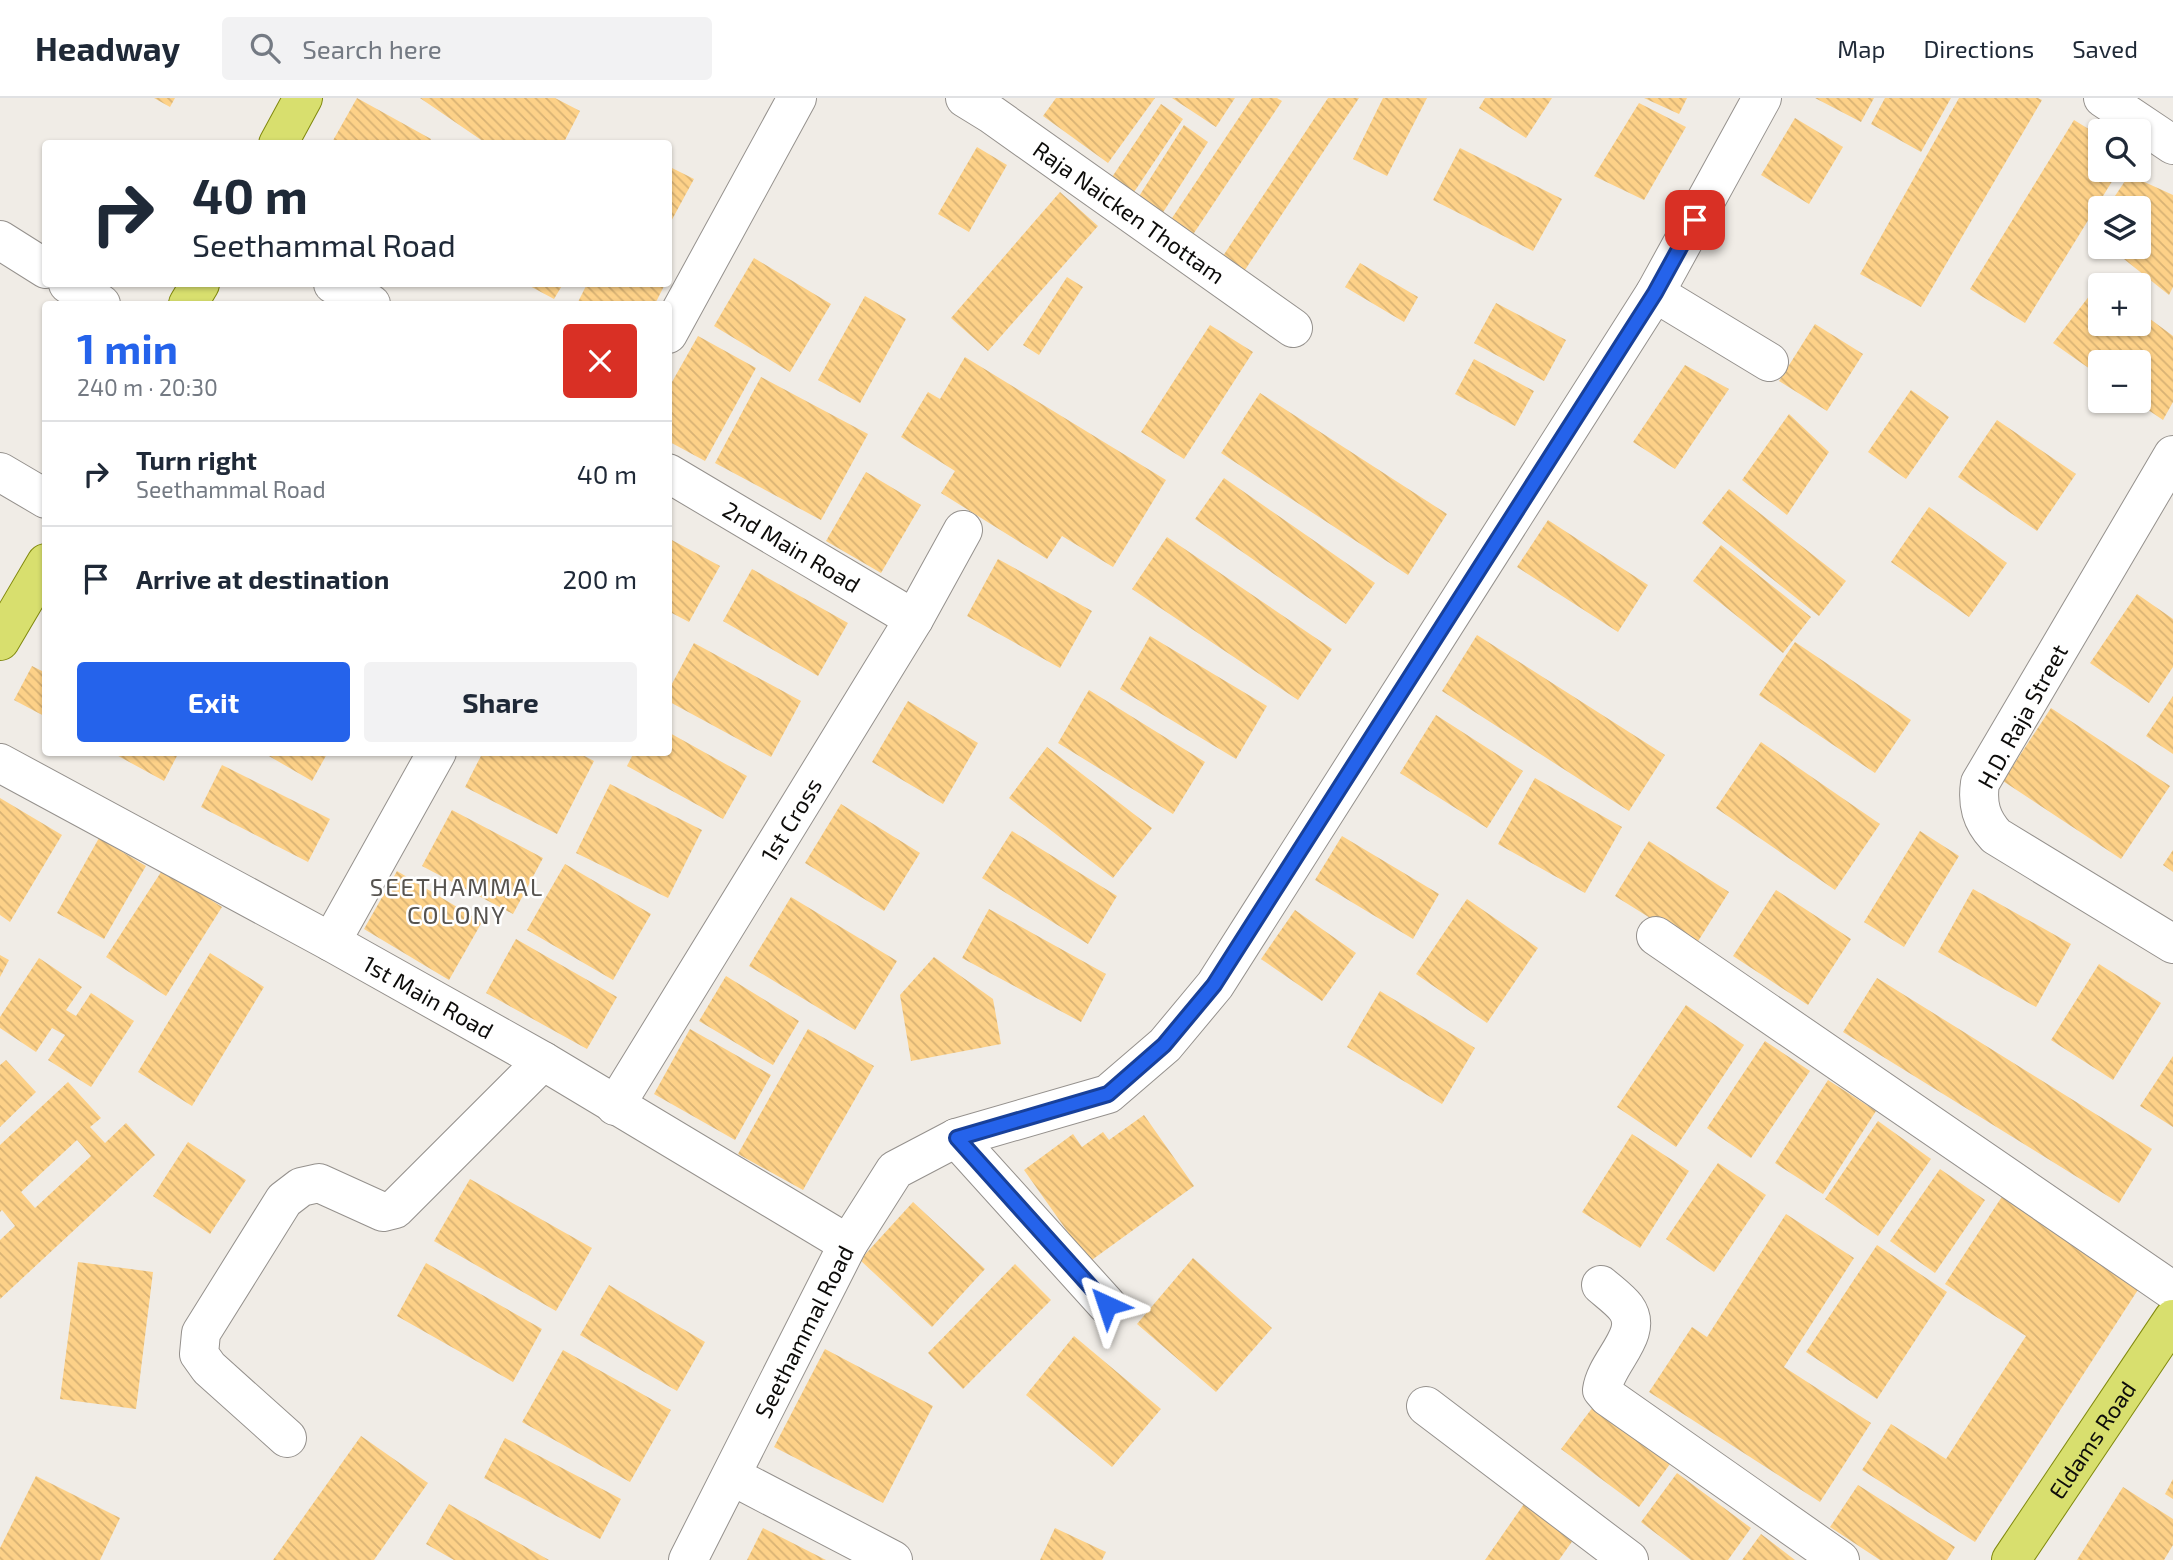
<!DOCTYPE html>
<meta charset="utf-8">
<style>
body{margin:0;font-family:"Exo 2",sans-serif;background:#f2f2f3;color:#1f2937;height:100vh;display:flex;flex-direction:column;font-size:26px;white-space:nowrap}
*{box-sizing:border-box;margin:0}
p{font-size:23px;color:#747a83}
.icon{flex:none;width:38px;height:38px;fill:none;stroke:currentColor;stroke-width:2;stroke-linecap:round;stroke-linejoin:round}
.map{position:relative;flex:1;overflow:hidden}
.details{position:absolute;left:42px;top:203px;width:630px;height:455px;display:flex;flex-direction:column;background:#fff;border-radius:7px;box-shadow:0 2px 5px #0004}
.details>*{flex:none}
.banner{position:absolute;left:42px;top:42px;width:630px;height:147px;border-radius:7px;box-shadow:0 2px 5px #0004;background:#fff;color:#1f2937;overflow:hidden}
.buttons{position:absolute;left:2088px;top:21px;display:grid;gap:14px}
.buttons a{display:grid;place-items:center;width:63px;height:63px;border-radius:7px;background:#fff;box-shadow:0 2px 5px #0004;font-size:35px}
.pin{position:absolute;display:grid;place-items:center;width:60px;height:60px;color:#fff;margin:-30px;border-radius:14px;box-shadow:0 4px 10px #0006}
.me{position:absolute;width:77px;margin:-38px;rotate:318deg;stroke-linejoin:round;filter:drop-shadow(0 0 5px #0008)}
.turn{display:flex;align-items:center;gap:24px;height:147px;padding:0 35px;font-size:32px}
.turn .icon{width:91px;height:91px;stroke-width:2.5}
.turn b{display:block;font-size:49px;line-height:60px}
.round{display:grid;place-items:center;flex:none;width:74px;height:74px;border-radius:7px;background:#f2f2f3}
.headline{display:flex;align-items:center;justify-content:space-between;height:119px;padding:0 35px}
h1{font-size:42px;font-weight:700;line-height:52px;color:#2563eb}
.cta{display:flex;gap:14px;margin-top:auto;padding:14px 35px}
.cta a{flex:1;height:80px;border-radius:7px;background:#2563eb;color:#fff;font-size:28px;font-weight:700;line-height:80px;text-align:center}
.cta a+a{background:#f2f2f3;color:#1f2937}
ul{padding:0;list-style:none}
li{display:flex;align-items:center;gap:21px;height:105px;padding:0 35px;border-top:2px solid #e0e1e3}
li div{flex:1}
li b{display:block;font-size:26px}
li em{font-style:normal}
header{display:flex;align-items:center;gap:42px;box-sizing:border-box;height:98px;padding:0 35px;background:#fff;border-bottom:2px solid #e0e1e3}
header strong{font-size:33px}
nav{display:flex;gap:38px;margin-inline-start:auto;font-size:24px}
.search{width:490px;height:63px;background:#f2f2f3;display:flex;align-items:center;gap:18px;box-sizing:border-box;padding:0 24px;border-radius:7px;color:#747a83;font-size:26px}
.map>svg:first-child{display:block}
.building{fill:url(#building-back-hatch);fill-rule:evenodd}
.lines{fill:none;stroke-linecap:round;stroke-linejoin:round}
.minor-casing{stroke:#95918d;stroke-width:40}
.major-casing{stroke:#80880d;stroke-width:40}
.minor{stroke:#fff;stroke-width:38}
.major{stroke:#d8df6e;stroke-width:38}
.route-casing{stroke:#184099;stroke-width:18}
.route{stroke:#2563eb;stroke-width:12}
.labels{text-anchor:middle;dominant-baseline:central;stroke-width:5;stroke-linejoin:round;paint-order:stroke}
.street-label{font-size:23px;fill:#0d0c0a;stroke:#fff}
.neighbourhood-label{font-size:24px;letter-spacing:2px;fill:#56534f;stroke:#fff}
</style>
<header>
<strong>Headway</strong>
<div class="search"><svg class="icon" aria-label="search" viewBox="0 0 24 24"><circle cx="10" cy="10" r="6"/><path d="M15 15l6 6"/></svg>Search here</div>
<nav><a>Map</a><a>Directions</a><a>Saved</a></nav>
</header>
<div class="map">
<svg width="2173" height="1462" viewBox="0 0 2173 1462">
<defs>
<pattern id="building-back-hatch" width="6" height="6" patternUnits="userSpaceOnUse" patternTransform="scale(1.75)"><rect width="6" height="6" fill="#fdd188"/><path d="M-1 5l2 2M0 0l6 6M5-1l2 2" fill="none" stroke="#d8b274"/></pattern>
</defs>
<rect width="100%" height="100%" fill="#f0ece6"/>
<!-- building -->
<path class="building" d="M 154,0 L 175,0 L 170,9 Z
M 357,0 L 431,41 L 429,46 L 331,46 Z
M 420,0 L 555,0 L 580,13 L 563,46 L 487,46 Z
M 1056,0 L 1155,0 L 1108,65 L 1043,18 Z
M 1172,0 L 1235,0 L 1216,29 Z
M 1252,0 L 1277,0 L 1282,3 L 1188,144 L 1166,129 Z
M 1328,0 L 1359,0 L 1239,181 L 1217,167 Z
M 1383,0 L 1427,0 L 1387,78 L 1353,61 Z
M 1485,0 L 1552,0 L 1526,40 L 1479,10 Z
M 1644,0 L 1687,0 L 1679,16 Z
M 1815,0 L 1874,0 L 1861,24 Z
M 1885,0 L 1951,0 L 1921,54 L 1871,26 Z
M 1959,0 L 2038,0 L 2042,2 L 1921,209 L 1860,176 Z
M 1639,5 L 1686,29 L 1644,102 L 1594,78 Z
M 1161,6 L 1183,21 L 1130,100 L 1108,85 Z
M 1795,20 L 1843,49 L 1809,106 L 1761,77 Z
M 2074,22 L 2100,38 L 2100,72 L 2119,72 L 2025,225 L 1970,191 Z
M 1184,27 L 1208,44 L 1155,127 L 1131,111 Z
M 977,49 L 1007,67 L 969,134 L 938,116 Z
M 1460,50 L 1562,101 L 1533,153 L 1433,102 Z
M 668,68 L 694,81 L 668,129 Z
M 2129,77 L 2173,97 L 2173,189 L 2169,197 L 2109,149 L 2138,149 L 2138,110 L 2107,110 Z
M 1060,94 L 1098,128 L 988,253 L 951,220 Z
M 2100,120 L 2100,141 L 2091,134 Z
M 754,160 L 831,206 L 790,274 L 714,228 Z
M 1360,165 L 1418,199 L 1404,224 L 1345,189 Z
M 1067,179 L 1083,189 L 1039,257 L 1023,247 Z
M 2100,184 L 2105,187 L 2100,187 L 2100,226 L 2138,226 L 2138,212 L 2173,238 L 2173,304 L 2163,322 L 2135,303 L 2138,303 L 2138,264 L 2100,264 L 2100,278 L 2053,245 Z
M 526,186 L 563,186 L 554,201 Z
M 587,186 L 665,186 L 655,206 L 577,206 Z
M 865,198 L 906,221 L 860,305 L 818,282 Z
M 1496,205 L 1566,242 L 1544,283 L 1474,245 Z
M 1815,226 L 1863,256 L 1827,313 L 1779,283 Z
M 1210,227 L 1253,254 L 1184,361 L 1141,334 Z
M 698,238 L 756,270 L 705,363 L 668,343 L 668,291 Z
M 965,259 L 1166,382 L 1113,469 L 1062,438 L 1047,461 L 941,395 L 955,373 L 901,339 L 928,294 L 940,301 Z
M 1474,261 L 1534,293 L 1515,328 L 1455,296 Z
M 1685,267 L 1729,291 L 1675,371 L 1633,344 Z
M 761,279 L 868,336 L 821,422 L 715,365 Z
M 1911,292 L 1949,319 L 1906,381 L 1868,354 Z
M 1260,295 L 1447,416 L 1408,477 L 1221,355 Z
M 1789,316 L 1829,354 L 1787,417 L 1742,382 Z
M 1997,322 L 2076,376 L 2037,433 L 1958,379 Z
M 866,374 L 921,407 L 881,475 L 826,443 Z
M 1224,380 L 1375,485 L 1346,526 L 1195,421 Z
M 1729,391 L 1846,483 L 1819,518 L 1702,425 Z
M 1929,409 L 2007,465 L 1969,519 L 1891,464 Z
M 1548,422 L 1648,487 L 1618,534 L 1517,469 Z
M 1167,439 L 1332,551 L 1298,602 L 1132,491 Z
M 668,440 L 720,468 L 689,524 L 668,513 Z
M 1721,447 L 1811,519 L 1783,555 L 1693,483 Z
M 998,461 L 1092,513 L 1060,570 L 967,518 Z
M 752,471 L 848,525 L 818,578 L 723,523 Z
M 2137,496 L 2173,521 L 2173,569 L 2149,605 L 2090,565 Z
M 1477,537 L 1665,657 L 1629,713 L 1442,593 Z
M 1150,538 L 1267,608 L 1236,661 L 1120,591 Z
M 1795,544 L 1911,622 L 1875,675 L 1759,597 Z
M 694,545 L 801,603 L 771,659 L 668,603 L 668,593 Z
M 32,568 L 46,575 L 46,619 L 14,602 Z
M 1089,592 L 1205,664 L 1173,716 L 1058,645 Z
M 2173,598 L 2173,656 L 2146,638 Z
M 908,603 L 978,645 L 943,706 L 872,664 Z
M 2051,610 L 2170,688 L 2121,761 L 2003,683 Z
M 1436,617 L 1523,673 L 1487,730 L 1400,675 Z
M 668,634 L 747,678 L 723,721 L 627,668 L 634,654 L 668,654 Z
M 1761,644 L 1880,726 L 1835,792 L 1716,710 Z
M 1047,649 L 1152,730 L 1113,780 L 1009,700 Z
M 111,654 L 179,654 L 164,683 Z
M 262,654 L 328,654 L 312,683 Z
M 483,654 L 577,654 L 594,663 L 557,736 L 465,689 Z
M 222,667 L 330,721 L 308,764 L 201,709 Z
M 1535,680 L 1622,729 L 1585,795 L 1498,746 Z
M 610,686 L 702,732 L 668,800 L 576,755 Z
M 0,700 L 62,737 L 10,824 L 0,817 Z
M 841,706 L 920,755 L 884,813 L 805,765 Z
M 452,712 L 543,760 L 513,816 L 422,768 Z
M 1012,733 L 1117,798 L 1088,846 L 982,780 Z
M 1920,733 L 1959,758 L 1904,849 L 1864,824 Z
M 1342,738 L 1439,796 L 1413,841 L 1315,782 Z
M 99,740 L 146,768 L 104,841 L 57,815 Z
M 1649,743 L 1729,794 L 1695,848 L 1615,798 Z
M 2173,752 L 2173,774 L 2163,767 Z
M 565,766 L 651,816 L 613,882 L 527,832 Z
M 163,771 L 222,809 L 166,898 L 106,859 Z
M 397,773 L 482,824 L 449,882 L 364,831 Z
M 1973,791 L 2071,846 L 2036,909 L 1938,854 Z
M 1776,792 L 1851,841 L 1808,907 L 1733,858 Z
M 791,799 L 897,863 L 855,932 L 749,868 Z
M 1467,801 L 1538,850 L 1487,925 L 1416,876 Z
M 989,811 L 1106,876 L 1081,924 L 962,860 Z
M 1295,812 L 1356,855 L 1322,903 L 1261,861 Z
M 516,841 L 617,899 L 587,951 L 486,895 Z
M 210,855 L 264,889 L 192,1008 L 138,974 Z
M 0,857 L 9,862 L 0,879 Z
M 934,859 L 993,901 L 1001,946 L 911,963 L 900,897 Z
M 39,860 L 82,889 L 66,912 L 76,918 L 91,895 L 134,923 L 91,989 L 48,962 L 65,937 L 52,930 L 36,954 L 0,930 L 0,919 Z
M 2099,866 L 2161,905 L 2113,982 L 2051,942 Z
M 726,878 L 799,923 L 773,967 L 699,923 Z
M 1877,880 L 2152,1051 L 2119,1105 L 1843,934 Z
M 1380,893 L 1475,950 L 1442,1006 L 1347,949 Z
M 1686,907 L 1744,947 L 1676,1049 L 1617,1009 Z
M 690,931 L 771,977 L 735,1042 L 654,996 Z
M 808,931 L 874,968 L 803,1092 L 738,1056 Z
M 1765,943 L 1810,973 L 1751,1060 L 1707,1030 Z
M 2173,958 L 2173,1029 L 2140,1008 Z
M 6,962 L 36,994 L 0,1029 L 0,967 Z
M 1828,982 L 1876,1013 L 1823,1096 L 1775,1065 Z
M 68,984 L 101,1020 L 90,1029 L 105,1045 L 126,1025 L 155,1057 L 0,1201 L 0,1142 L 15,1128 L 2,1112 L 0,1114 L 0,1047 ZM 77,1042 L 91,1058 L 35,1110 L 21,1094 Z
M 1144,1017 L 1194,1088 L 1089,1164 L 1024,1072 L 1073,1036 L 1082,1049 L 1103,1034 L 1109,1042 Z
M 1878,1023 L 1931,1061 L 1878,1138 L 1825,1101 Z
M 1632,1036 L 1689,1073 L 1640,1150 L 1582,1114 Z
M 188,1044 L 246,1082 L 210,1136 L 153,1098 Z
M 1718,1065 L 1766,1097 L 1714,1174 L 1666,1141 Z
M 1940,1071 L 1985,1102 L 1935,1175 L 1890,1143 Z
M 470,1081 L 592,1150 L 556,1213 L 434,1143 Z
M 2005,1094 L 2143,1184 L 1975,1444 L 1862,1372 L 1891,1326 L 1946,1361 L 2026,1238 L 1945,1186 Z
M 913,1104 L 985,1171 L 932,1229 L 860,1162 Z
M 1786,1116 L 1854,1160 L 1784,1269 L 1871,1325 L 1820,1404 L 1649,1294 L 1692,1229 L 1707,1239 Z
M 1877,1147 L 1947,1194 L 1877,1301 L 1806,1254 Z
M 1193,1160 L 1272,1230 L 1216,1294 L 1137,1226 Z
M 78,1164 L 153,1174 L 136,1311 L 60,1301 Z
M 426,1165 L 542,1231 L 513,1284 L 397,1218 Z
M 1015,1166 L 1051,1202 L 963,1291 L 928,1255 Z
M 609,1187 L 705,1244 L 677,1293 L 580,1237 Z
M 1074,1238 L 1161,1311 L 1112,1369 L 1026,1297 Z
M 825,1251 L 933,1308 L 883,1405 L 774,1349 Z
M 563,1252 L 671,1312 L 630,1384 L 522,1324 Z
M 1593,1309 L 1670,1366 L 1639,1409 L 1561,1351 Z
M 361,1338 L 428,1385 L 374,1462 L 273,1462 Z
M 505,1340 L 621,1401 L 600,1441 L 484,1380 Z
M 1677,1375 L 1751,1430 L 1728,1462 L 1691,1462 L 1641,1424 Z
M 36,1378 L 120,1420 L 100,1462 L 0,1462 L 0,1450 Z
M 2173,1381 L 2173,1401 L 2165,1396 Z
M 1858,1387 L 1955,1449 L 1947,1462 L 1880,1462 L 1830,1429 Z
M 2123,1389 L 2173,1421 L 2173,1447 L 2164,1462 L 2077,1462 Z
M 1526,1403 L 1576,1438 L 1559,1462 L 1485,1462 Z
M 449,1406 L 549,1462 L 454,1462 L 426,1446 Z
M 763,1430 L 826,1462 L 747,1462 Z
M 1055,1430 L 1106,1454 L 1102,1462 L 1040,1462 Z
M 1761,1436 L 1795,1462 L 1742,1462 Z"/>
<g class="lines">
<!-- minor casing -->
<g class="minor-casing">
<g id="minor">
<path id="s1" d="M 965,0 L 991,16 L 1293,230"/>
<path d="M 2103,0 L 2173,47"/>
<path d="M 0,142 L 46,171"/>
<path d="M 68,186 L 101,206"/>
<path d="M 333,186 L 371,206"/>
<path d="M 1655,195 L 1769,264"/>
<path d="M 668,236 L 797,0"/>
<path d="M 2173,357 L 1980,685 C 1977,706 1981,722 1996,738 L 2173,846"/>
<path d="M 0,374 L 46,401"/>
<path id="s2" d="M 668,375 L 914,521"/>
<path id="s3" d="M 0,665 L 331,844 L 543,963 L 848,1146"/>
<path d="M 1656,838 L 2173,1193"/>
<path d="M 331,844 L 437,654"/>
<path id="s4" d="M 615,1008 L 914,521 L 963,432"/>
<path d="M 956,1040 L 1107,1207"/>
<path d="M 1601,1187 C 1609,1194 1620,1202 1626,1210 C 1645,1236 1606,1263 1602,1292 L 1608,1299 L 1840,1462"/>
<path d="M 1426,1308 L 1629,1462"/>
<path d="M 287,1340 L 209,1270 L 199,1256 L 201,1235 L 284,1102 L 301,1089 L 319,1085 L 383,1114 L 395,1111 L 543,963"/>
<path d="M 732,1378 L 893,1462"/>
<path id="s5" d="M 688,1462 L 848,1146 L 895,1072 L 956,1040 L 1108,996 L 1165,947 L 1215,887 L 1655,195 L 1762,0"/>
</g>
</g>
<!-- major casing -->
<g class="major-casing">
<g id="major">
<path d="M 278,46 L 303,0"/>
<path d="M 188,206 L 200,186"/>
<path d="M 0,543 L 46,465"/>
<path id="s6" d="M 2011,1462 L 2173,1221"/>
</g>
</g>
<!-- minor -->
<use href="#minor" class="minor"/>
<!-- major -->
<use href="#major" class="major"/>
</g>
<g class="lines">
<!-- route casing -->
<g class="route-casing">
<path id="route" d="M 1107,1207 L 957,1040 L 1108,996 L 1164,947 L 1214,887 L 1655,195 L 1695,122"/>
</g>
<!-- route -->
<use href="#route" class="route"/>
</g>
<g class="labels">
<!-- street labels -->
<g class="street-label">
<text stroke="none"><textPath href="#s1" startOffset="200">Raja Naicken Thottam</textPath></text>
<text stroke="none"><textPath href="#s2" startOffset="144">2nd Main Road</textPath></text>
<text transform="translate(2022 618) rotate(-61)">H.D. Raja Street</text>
<text stroke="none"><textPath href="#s4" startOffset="336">1st Cross</textPath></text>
<text stroke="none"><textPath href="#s3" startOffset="488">1st Main Road</textPath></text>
<text stroke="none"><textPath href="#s5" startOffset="256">Seethammal Road</textPath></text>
<text stroke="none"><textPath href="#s6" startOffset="145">Eldams Road</textPath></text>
</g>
<!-- neighbourhood labels -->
<g class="neighbourhood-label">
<text x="457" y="788">SEETHAMMAL<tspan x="457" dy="28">COLONY</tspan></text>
</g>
</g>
</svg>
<div class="buttons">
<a><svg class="icon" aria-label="search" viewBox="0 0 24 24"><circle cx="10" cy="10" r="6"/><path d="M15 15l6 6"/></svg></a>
<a><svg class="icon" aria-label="layers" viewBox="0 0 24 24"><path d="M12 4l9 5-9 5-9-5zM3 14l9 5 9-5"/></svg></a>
<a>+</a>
<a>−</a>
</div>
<div class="pin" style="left:1695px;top:122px;background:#d93025"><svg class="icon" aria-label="arrive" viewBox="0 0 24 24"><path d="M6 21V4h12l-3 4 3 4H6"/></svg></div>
<svg class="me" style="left:1107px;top:1207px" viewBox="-20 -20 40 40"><path d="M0-17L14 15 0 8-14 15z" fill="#2563eb" stroke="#fff" stroke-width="4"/></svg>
<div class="banner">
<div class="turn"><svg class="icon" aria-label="right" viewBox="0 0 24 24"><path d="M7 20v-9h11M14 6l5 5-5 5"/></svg><div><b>40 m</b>Seethammal Road</div></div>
</div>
<section class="details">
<div class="headline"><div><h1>1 min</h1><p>240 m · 20:30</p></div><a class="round" style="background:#d93025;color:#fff"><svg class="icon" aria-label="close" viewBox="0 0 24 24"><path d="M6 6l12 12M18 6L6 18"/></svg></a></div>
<ul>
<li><svg class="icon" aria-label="right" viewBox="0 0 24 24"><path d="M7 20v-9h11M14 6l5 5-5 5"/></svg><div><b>Turn right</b><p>Seethammal Road</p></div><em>40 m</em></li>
<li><svg class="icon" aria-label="arrive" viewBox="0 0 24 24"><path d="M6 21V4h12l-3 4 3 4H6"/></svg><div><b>Arrive at destination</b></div><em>200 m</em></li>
</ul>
<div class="cta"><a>Exit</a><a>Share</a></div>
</section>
</div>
